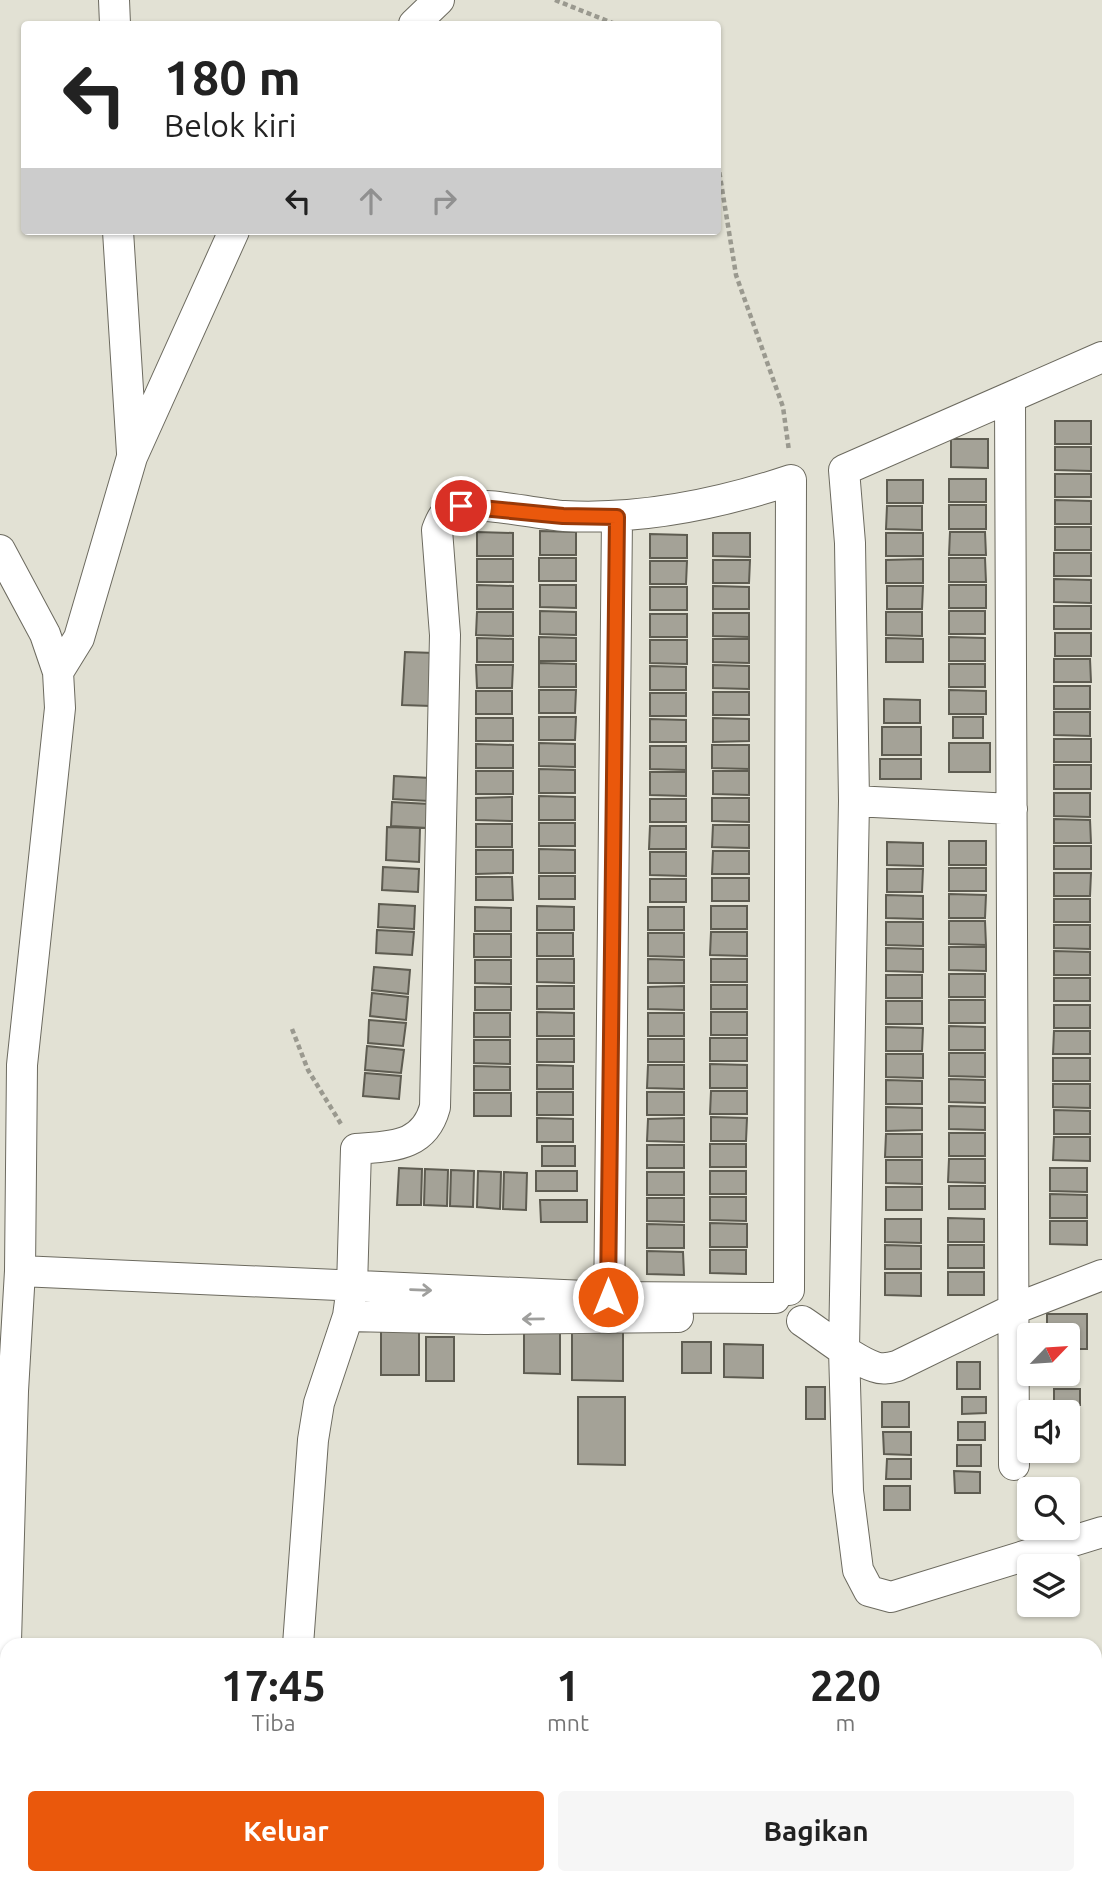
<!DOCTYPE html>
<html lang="id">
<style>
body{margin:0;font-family:Ubuntu,sans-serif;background:#f6f6f6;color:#222;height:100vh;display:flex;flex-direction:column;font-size:26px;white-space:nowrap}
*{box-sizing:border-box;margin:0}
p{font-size:23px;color:#767676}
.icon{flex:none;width:38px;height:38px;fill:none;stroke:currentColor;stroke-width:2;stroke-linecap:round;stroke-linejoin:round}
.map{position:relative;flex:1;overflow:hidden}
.sheet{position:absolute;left:0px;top:1638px;width:1102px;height:247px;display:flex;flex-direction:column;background:#fff;border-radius:21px 21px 0 0;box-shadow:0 2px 5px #0004}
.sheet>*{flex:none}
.guide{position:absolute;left:21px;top:21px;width:700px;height:214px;border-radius:7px;box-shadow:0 2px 5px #0004;background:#fff;color:#222;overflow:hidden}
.needle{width:46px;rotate:65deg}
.controls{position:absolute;left:1017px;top:1323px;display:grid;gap:14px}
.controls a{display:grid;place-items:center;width:63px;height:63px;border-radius:7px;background:#fff;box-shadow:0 2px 5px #0004;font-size:35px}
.pin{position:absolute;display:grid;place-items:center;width:60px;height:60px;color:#fff;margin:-30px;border:4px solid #fff;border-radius:50%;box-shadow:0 2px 7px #0007}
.me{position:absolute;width:77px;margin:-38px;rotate:0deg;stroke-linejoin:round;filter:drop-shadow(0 0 5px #0008)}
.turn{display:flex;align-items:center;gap:24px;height:147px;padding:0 28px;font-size:32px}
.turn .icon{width:91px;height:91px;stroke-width:2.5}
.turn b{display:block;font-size:49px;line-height:60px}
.lanes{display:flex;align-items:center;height:66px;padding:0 28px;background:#0003;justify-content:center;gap:35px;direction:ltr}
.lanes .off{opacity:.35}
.eta{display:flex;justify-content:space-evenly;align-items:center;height:119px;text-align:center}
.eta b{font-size:42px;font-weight:700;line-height:49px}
.cta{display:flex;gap:14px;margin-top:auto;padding:14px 28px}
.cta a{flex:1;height:80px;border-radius:7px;background:#ea580c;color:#fff;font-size:28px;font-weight:700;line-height:80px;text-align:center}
.cta a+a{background:#f6f6f6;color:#222}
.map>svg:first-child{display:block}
.building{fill:#a4a297;stroke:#5e5c51;stroke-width:2}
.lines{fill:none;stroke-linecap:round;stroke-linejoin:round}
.minor-casing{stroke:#6c6a5f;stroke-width:32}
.path{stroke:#9a998f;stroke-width:4.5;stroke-dasharray:5 3.5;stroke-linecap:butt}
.minor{stroke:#fff;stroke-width:30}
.oneway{stroke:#9f9f9d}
.route-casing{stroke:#983908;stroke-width:18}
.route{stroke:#ea580c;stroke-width:12}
</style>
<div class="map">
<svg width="1102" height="1884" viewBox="0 0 1102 1884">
<rect width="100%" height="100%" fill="#e2e1d4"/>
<!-- building -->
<path class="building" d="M 1055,421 L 1091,421 L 1091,444 L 1055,444 Z
M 951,439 L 988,439 L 988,468 L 951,467 Z
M 1055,447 L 1091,447 L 1091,471 L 1055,470 Z
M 1055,474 L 1091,474 L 1091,497 L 1055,497 Z
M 949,479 L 986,479 L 986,502 L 949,502 Z
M 887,480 L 923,480 L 923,503 L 887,503 Z
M 1055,500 L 1091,501 L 1091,524 L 1055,524 Z
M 949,505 L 986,505 L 986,529 L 949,529 Z
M 887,506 L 922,506 L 922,530 L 886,529 Z
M 1055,527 L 1091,527 L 1091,550 L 1055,550 Z
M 540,531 L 576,532 L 576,555 L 540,555 Z
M 477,532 L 513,533 L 513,556 L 477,556 Z
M 950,532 L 985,532 L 986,555 L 949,555 Z
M 713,533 L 750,533 L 750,557 L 713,556 Z
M 886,533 L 923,533 L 923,556 L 886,556 Z
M 650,534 L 687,535 L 687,558 L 650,558 Z
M 1054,553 L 1091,553 L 1091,576 L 1054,576 Z
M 539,558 L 576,558 L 576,581 L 539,581 Z
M 949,558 L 985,558 L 986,582 L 949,582 Z
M 477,559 L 513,559 L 513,582 L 477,582 Z
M 923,559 L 923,583 L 886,583 L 886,560 Z
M 713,560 L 750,560 L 749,583 L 713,583 Z
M 650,561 L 687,561 L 686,584 L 650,584 Z
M 1054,579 L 1091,580 L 1091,603 L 1054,602 Z
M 477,585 L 513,586 L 513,609 L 477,609 Z
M 540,585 L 576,585 L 576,608 L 540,607 Z
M 949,585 L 986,585 L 986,608 L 949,608 Z
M 713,586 L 749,587 L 749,609 L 713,609 Z
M 887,586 L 923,586 L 922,609 L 887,609 Z
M 650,587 L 687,587 L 687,610 L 650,610 Z
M 1054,606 L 1091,606 L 1091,629 L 1054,629 Z
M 540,611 L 576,612 L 576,635 L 540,634 Z
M 949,611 L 985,611 L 985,634 L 949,634 Z
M 477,612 L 513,612 L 513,636 L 476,635 Z
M 886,612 L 922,612 L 922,636 L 886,635 Z
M 713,613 L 749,613 L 749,637 L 713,636 Z
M 650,614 L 687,614 L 687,637 L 650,637 Z
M 1055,633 L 1091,633 L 1091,656 L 1055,656 Z
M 539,637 L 576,638 L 576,661 L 539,661 Z
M 949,637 L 985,638 L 985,661 L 949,661 Z
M 477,638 L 513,639 L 513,662 L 477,662 Z
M 886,638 L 923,639 L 923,662 L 886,662 Z
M 713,639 L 749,639 L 749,663 L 713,662 Z
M 650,640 L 687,640 L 687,664 L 650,663 Z
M 405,652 L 434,653 L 431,706 L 402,705 Z
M 1054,659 L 1090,659 L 1091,682 L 1054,682 Z
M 539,663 L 576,664 L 576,687 L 539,687 Z
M 949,664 L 985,664 L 985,687 L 949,687 Z
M 476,665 L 513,665 L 512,688 L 477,688 Z
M 713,665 L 749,666 L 749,689 L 713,688 Z
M 650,666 L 686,667 L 686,690 L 650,690 Z
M 1054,686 L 1090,686 L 1090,709 L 1054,709 Z
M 539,690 L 576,690 L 575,713 L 539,713 Z
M 949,690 L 986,691 L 986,714 L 949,714 Z
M 476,691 L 512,691 L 512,714 L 476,714 Z
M 713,692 L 749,692 L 749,715 L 713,715 Z
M 650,693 L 686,693 L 686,716 L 650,716 Z
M 884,699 L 920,700 L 920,723 L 884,723 Z
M 1054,712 L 1090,712 L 1090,736 L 1054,735 Z
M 539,717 L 576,717 L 575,740 L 539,740 Z
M 953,717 L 983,717 L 983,738 L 953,738 Z
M 476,718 L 513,718 L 513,741 L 476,741 Z
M 713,718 L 749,719 L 749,741 L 713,742 Z
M 650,719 L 686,720 L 686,742 L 650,742 Z
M 882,727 L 921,727 L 921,755 L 882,755 Z
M 1054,739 L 1091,739 L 1091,762 L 1054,762 Z
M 539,743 L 575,744 L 575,767 L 539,766 Z
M 949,743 L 990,743 L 990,772 L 949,772 Z
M 476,744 L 513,745 L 513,768 L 476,768 Z
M 712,745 L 749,745 L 749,769 L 712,768 Z
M 650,746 L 686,746 L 686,770 L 650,769 Z
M 880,759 L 921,759 L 921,779 L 880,779 Z
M 1054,765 L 1091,765 L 1091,789 L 1054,789 Z
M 539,769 L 575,770 L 575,793 L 539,793 Z
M 476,771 L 513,771 L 513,794 L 476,794 Z
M 713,771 L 749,771 L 749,795 L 713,794 Z
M 650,772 L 686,772 L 686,796 L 650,795 Z
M 394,776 L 430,778 L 429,801 L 393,799 Z
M 1054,793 L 1090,793 L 1090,817 L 1054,816 Z
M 539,796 L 575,797 L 575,820 L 539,820 Z
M 512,797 L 512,821 L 476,820 L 476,798 Z
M 712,798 L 749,798 L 749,822 L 712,821 Z
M 650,799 L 686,799 L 686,822 L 650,822 Z
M 392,802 L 429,804 L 428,828 L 391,826 Z
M 1054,819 L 1090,820 L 1091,843 L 1054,843 Z
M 539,823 L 575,823 L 575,846 L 539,846 Z
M 476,824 L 512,824 L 512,847 L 476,847 Z
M 713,825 L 749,825 L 749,848 L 712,847 Z
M 650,826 L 686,826 L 686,849 L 649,849 Z
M 387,827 L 420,828 L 419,862 L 386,860 Z
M 949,841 L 986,841 L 986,865 L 949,865 Z
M 887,842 L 923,843 L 923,866 L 887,865 Z
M 1054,846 L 1091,846 L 1091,869 L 1054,869 Z
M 539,849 L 575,850 L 575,873 L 539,873 Z
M 476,850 L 513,850 L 513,873 L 476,874 Z
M 713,851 L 749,851 L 749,874 L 712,874 Z
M 650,852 L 686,852 L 686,876 L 650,875 Z
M 383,867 L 419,869 L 418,892 L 382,890 Z
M 949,868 L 986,868 L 986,891 L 949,891 Z
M 887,869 L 923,869 L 922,892 L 887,892 Z
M 1054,873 L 1091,873 L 1090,896 L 1054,896 Z
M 539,876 L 575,876 L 575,899 L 539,899 Z
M 476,877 L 512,877 L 513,900 L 476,900 Z
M 712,878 L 749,878 L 749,901 L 712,901 Z
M 650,879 L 686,879 L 686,902 L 650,902 Z
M 949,894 L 986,895 L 985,918 L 949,918 Z
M 886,895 L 923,896 L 923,919 L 886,918 Z
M 1054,899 L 1090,899 L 1090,922 L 1054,922 Z
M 379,904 L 415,906 L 414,929 L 378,927 Z
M 537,906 L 574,907 L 574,930 L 537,930 Z
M 711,906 L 747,906 L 747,929 L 711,929 Z
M 475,907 L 511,908 L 511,931 L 475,931 Z
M 648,907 L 684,907 L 684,930 L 648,930 Z
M 949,921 L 985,921 L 986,945 L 949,944 Z
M 886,922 L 923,922 L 923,946 L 886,945 Z
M 1054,925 L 1090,925 L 1090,949 L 1054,948 Z
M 377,930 L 414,932 L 412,955 L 376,953 Z
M 711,932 L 747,932 L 747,956 L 710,955 Z
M 537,933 L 573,933 L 573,956 L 537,956 Z
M 648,933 L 684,933 L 684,957 L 648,956 Z
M 474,934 L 511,934 L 511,957 L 474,957 Z
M 949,947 L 986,947 L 986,971 L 949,970 Z
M 886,948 L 923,949 L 923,972 L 886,971 Z
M 1054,951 L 1090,952 L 1090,975 L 1054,975 Z
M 537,959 L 574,959 L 574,983 L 537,982 Z
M 648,959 L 684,960 L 684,983 L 648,983 Z
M 711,959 L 747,959 L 747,982 L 711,982 Z
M 475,960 L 511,960 L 511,984 L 475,983 Z
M 374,967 L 410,970 L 408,994 L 372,990 Z
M 949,974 L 985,974 L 985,997 L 949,997 Z
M 886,975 L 922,975 L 922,998 L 886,998 Z
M 1054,978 L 1090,978 L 1090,1001 L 1054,1001 Z
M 711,985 L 747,985 L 747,1009 L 711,1009 Z
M 537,986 L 574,986 L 574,1009 L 537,1009 Z
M 684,986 L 684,1010 L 648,1009 L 648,987 Z
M 475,987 L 511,987 L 511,1010 L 475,1010 Z
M 372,993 L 408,997 L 406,1020 L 370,1016 Z
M 949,1000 L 985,1000 L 985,1023 L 949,1023 Z
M 886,1001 L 922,1001 L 922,1024 L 886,1024 Z
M 1054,1005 L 1090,1005 L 1090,1028 L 1054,1028 Z
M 537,1012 L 574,1013 L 574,1036 L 537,1036 Z
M 711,1012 L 747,1012 L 747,1035 L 711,1035 Z
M 474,1013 L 510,1013 L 510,1037 L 474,1037 Z
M 648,1013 L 684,1013 L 684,1036 L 648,1036 Z
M 369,1020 L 406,1023 L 403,1046 L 368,1043 Z
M 949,1026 L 985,1027 L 985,1050 L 949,1050 Z
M 886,1027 L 923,1028 L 922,1051 L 886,1051 Z
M 1054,1031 L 1090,1031 L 1090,1054 L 1053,1054 Z
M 710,1038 L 747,1038 L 747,1061 L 710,1061 Z
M 537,1039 L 574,1039 L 574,1062 L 537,1062 Z
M 648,1039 L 684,1039 L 684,1062 L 648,1062 Z
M 474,1040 L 510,1040 L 510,1064 L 474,1063 Z
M 367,1046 L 404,1050 L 401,1073 L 365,1070 Z
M 949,1053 L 985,1053 L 985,1077 L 949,1076 Z
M 886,1054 L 923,1054 L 923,1078 L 886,1077 Z
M 1053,1058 L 1090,1058 L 1090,1081 L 1053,1081 Z
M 710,1064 L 747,1065 L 747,1088 L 710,1088 Z
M 537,1065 L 573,1066 L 573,1089 L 537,1089 Z
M 648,1065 L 684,1065 L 684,1089 L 647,1088 Z
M 474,1066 L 510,1067 L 510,1090 L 474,1090 Z
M 365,1073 L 401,1076 L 399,1099 L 363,1096 Z
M 949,1079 L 985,1080 L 985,1103 L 949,1102 Z
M 886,1080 L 922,1081 L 922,1104 L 886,1104 Z
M 1053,1084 L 1090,1084 L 1090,1108 L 1053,1107 Z
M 711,1091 L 747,1091 L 747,1114 L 710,1114 Z
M 537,1092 L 573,1092 L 573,1115 L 537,1115 Z
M 647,1092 L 684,1092 L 684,1115 L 647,1115 Z
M 474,1093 L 511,1093 L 511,1116 L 474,1116 Z
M 949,1106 L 985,1107 L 985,1130 L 949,1129 Z
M 886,1107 L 922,1108 L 922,1130 L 886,1131 Z
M 1054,1110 L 1090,1111 L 1090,1134 L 1054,1134 Z
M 711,1117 L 747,1118 L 746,1141 L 711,1141 Z
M 537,1118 L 573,1119 L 573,1142 L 537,1142 Z
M 684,1118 L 684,1142 L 647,1141 L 648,1119 Z
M 949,1133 L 985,1133 L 985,1156 L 949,1156 Z
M 886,1134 L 922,1134 L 922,1157 L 885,1157 Z
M 1054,1137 L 1090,1137 L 1090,1161 L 1053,1160 Z
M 710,1144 L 746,1144 L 746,1167 L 710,1167 Z
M 647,1145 L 684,1145 L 684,1168 L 647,1168 Z
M 542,1146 L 575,1146 L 575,1166 L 542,1166 Z
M 949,1159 L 985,1159 L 985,1183 L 948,1182 Z
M 886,1160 L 922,1160 L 922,1184 L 886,1183 Z
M 399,1168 L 422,1169 L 421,1205 L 397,1205 Z
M 1050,1168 L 1087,1168 L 1087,1192 L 1050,1191 Z
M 425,1169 L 448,1170 L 447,1206 L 424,1205 Z
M 451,1170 L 474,1171 L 473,1207 L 450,1206 Z
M 478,1171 L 501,1172 L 500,1209 L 477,1207 Z
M 536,1171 L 577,1171 L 577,1191 L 536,1191 Z
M 710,1171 L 746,1171 L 746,1194 L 710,1194 Z
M 504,1172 L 527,1173 L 526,1210 L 503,1209 Z
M 647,1172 L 684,1172 L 684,1195 L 647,1195 Z
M 949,1186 L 985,1186 L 985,1209 L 949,1209 Z
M 886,1187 L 922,1187 L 922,1210 L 886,1210 Z
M 1050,1194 L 1087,1195 L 1087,1218 L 1050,1218 Z
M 710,1197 L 746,1197 L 746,1221 L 710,1220 Z
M 647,1198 L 684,1198 L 684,1222 L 647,1221 Z
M 540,1200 L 587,1200 L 587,1222 L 541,1222 Z
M 948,1218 L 984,1219 L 984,1242 L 948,1242 Z
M 885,1219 L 921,1219 L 921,1243 L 885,1242 Z
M 1050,1221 L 1087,1221 L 1087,1245 L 1050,1244 Z
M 710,1223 L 747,1224 L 747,1247 L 710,1247 Z
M 647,1224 L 684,1225 L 684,1248 L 647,1248 Z
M 885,1245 L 921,1246 L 921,1269 L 885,1269 Z
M 948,1245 L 984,1245 L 984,1268 L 948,1268 Z
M 710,1250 L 746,1250 L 746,1274 L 710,1273 Z
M 647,1251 L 683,1252 L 684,1275 L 647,1274 Z
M 948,1272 L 984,1272 L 984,1295 L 948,1295 Z
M 885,1273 L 921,1273 L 921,1296 L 885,1295 Z
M 1047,1314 L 1087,1314 L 1087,1349 L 1068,1349 L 1068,1335 L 1047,1335 Z
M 572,1323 L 623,1323 L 623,1381 L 572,1380 Z
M 381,1327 L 419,1327 L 419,1375 L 381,1375 Z
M 524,1332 L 560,1333 L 560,1374 L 524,1373 Z
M 426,1337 L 454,1337 L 454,1381 L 426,1381 Z
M 682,1342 L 711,1342 L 711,1373 L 682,1373 Z
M 724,1344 L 763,1345 L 763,1378 L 724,1377 Z
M 1068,1357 L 1078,1357 L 1078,1382 L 1054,1381 L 1054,1374 L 1068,1374 Z
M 957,1362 L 980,1362 L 980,1389 L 957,1389 Z
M 806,1387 L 825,1387 L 825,1419 L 806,1419 Z
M 1054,1389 L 1080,1389 L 1080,1405 L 1054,1404 Z
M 578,1397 L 625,1397 L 625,1465 L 578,1464 Z
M 962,1397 L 986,1397 L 986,1413 L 962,1414 Z
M 882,1402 L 909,1402 L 909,1427 L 882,1427 Z
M 1053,1410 L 1078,1410 L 1078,1439 L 1068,1439 L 1068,1412 L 1053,1412 Z
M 958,1422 L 985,1422 L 985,1440 L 958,1440 Z
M 883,1432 L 911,1432 L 911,1455 L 884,1454 Z
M 957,1445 L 981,1445 L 981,1466 L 957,1466 Z
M 887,1459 L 911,1459 L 911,1479 L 886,1479 Z
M 954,1471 L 980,1472 L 980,1493 L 955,1493 Z
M 884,1486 L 910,1486 L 910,1510 L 884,1510 Z"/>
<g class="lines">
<!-- minor casing -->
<g class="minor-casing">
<path id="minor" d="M 114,0 L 115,24
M 414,24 L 439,0
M 118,231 L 132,453
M 1102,357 L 844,470 L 850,543 L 854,801 L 844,1349 L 848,1491 L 858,1570 L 869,1591 L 891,1597 L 1102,1532
M 1010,399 L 1014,1465
M 0,550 L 45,634 L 58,672 L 60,708 L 22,1065 L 20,1271 L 13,1391 L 1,1820 L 7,1867
M 58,672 L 79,638 L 132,457 L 234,231
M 854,801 L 1012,809
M 20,1271 L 608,1297 L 775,1298
M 348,1316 L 485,1319 L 678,1317
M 609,1318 L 617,517
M 802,1321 C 822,1334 853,1360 875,1367 C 883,1370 890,1368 897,1366 L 1014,1309 L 1102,1275
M 298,1645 L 313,1440 L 319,1403 L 348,1316 L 352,1287 L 356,1149 C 390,1146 424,1148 435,1107 L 445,635 L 437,530 C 441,519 445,510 457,507 C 481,501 537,514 564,516 C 641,520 719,504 791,480 L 789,1290
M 322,1878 L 323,1884"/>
</g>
<!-- path -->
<path class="path" d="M 555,0 L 615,24
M 718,164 L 736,275 L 783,407 L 789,451
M 292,1029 L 308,1070 L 341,1124"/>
<!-- minor -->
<use href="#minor" class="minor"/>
</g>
<!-- one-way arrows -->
<defs><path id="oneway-shaft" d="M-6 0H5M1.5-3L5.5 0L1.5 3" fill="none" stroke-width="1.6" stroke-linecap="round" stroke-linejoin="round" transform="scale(1.75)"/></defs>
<g class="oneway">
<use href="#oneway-shaft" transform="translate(421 1290) rotate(2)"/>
<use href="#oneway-shaft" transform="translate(533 1319) rotate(179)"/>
</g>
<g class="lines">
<!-- route casing -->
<g class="route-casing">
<path id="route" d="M 461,506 L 563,516 L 617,517 L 608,1297"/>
</g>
<!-- route -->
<use href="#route" class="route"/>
</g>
</svg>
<div class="controls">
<a><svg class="needle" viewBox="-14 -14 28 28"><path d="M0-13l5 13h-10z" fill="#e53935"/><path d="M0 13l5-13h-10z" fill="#767676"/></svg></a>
<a><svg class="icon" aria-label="sound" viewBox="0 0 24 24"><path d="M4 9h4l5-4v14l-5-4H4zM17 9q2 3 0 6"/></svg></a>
<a><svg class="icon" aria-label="search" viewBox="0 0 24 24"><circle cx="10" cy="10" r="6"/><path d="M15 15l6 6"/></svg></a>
<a><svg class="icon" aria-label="layers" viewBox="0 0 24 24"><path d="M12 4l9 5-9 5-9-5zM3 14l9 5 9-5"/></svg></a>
</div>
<div class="pin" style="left:461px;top:506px;background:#d93025"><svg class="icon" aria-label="arrive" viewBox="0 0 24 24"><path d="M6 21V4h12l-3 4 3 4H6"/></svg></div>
<svg class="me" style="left:608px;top:1297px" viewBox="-20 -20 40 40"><circle r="17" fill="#ea580c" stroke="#fff" stroke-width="3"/><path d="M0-11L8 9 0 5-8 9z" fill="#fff"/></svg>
<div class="guide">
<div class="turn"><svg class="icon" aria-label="left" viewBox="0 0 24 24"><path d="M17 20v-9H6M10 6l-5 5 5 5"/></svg><div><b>180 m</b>Belok kiri</div></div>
<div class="lanes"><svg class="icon" aria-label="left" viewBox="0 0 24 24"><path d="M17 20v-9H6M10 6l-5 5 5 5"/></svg><svg class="icon off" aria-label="ahead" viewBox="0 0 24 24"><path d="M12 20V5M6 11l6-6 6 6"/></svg><svg class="icon off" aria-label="right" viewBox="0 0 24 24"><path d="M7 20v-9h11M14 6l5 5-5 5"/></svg></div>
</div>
<section class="sheet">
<div class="eta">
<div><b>17:45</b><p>Tiba</p></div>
<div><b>1</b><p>mnt</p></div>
<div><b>220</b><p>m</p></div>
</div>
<div class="cta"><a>Keluar</a><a>Bagikan</a></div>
</section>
</div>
